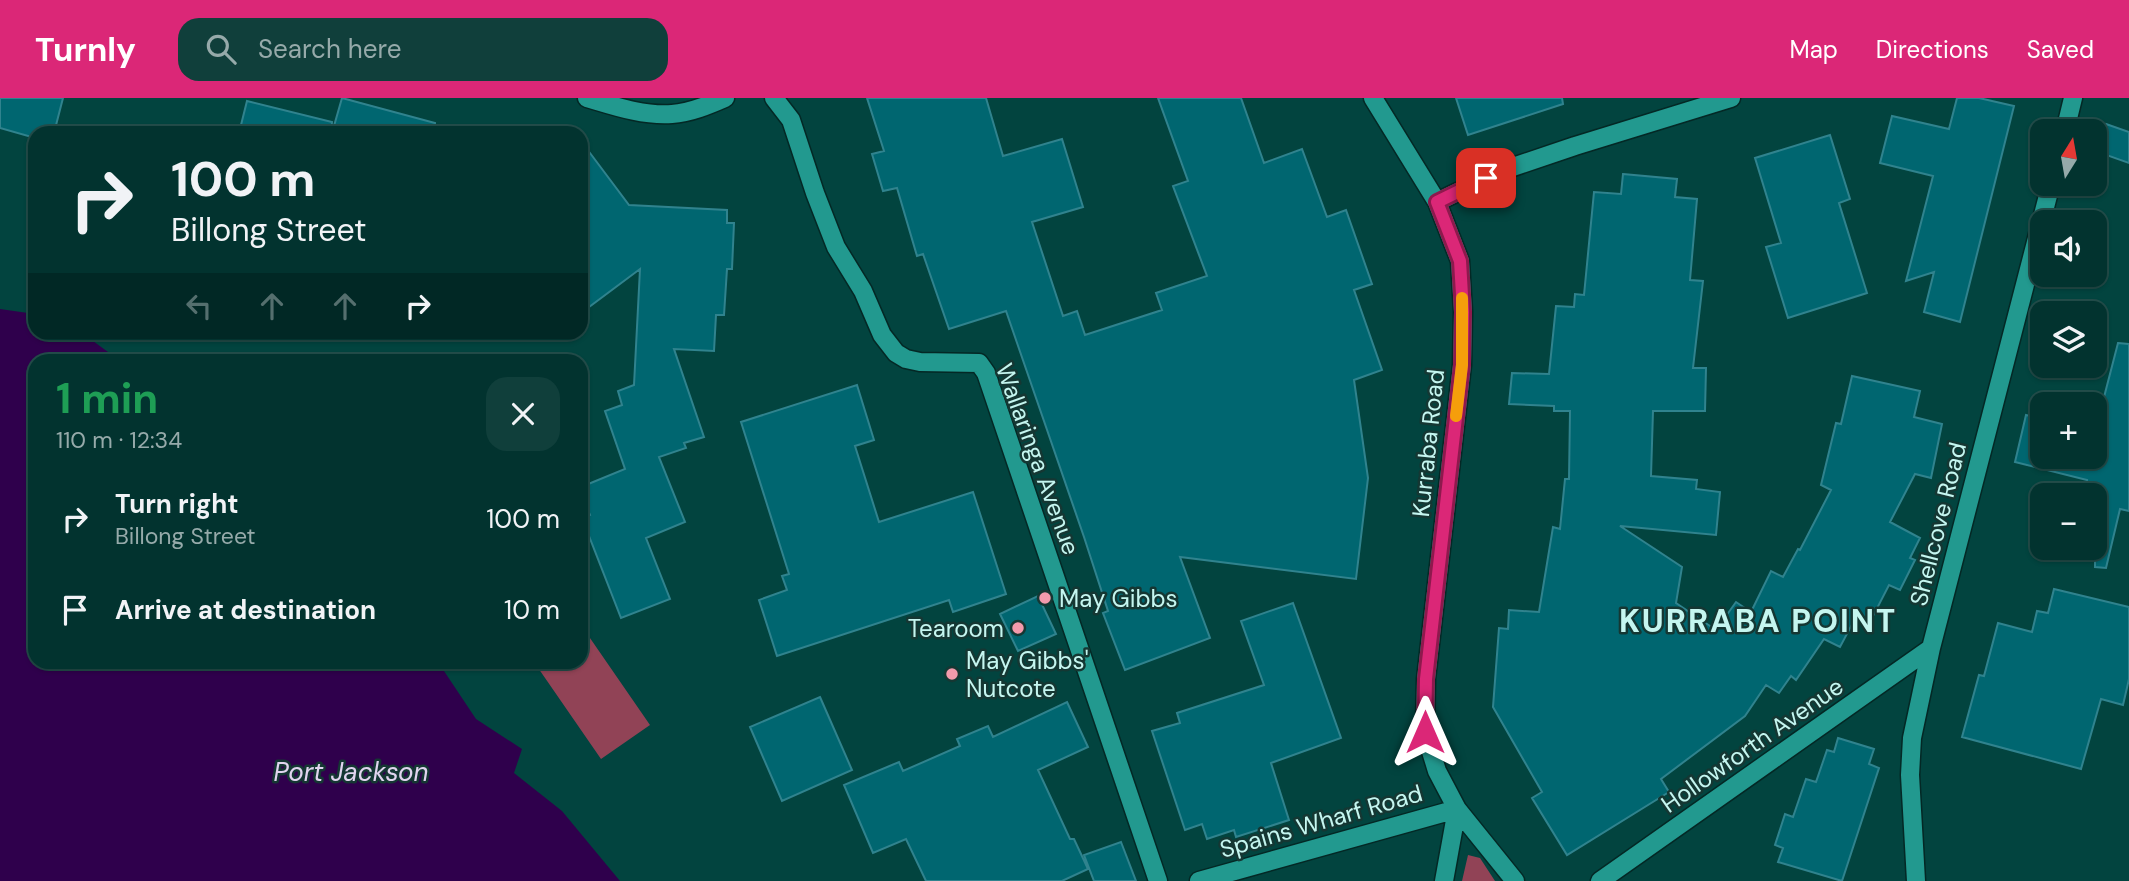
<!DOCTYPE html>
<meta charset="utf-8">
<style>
body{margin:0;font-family:"DM Sans",sans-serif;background:#103f3b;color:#f1f3f6;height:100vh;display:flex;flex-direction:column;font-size:26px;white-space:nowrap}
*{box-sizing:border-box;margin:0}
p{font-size:23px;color:#96aaaa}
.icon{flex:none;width:38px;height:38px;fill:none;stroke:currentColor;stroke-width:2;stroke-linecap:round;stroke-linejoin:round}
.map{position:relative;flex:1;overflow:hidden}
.side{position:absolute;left:28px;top:256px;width:560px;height:315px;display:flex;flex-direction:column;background:#02332f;border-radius:21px;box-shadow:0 2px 5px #0004,0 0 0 2px #234e4b}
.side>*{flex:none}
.banner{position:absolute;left:28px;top:28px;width:560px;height:214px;border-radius:21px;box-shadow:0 2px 5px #0004,0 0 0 2px #234e4b;background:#02332f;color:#f1f3f6;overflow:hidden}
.needle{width:46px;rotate:11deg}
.buttons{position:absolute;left:2030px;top:21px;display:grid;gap:14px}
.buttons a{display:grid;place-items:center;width:77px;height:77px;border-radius:14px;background:#02332f;box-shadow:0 2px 5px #0004,0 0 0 2px #234e4b;font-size:35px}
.pin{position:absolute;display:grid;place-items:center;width:60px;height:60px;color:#fff;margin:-30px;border-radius:14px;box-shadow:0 4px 10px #0006}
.me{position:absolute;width:77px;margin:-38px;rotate:0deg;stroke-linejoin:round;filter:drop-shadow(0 0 5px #0008)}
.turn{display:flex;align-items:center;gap:24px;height:147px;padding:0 28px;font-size:32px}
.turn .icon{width:91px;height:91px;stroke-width:2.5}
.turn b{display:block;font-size:49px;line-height:60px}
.lanes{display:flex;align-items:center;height:66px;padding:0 28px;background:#0003;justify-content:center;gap:35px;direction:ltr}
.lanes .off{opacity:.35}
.round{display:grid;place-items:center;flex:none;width:74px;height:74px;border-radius:21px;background:#103f3b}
.summary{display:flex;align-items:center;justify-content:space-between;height:119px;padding:0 28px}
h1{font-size:42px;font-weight:700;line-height:52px;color:#1e9e55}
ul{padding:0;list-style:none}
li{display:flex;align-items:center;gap:21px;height:91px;padding:0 28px}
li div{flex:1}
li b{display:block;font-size:26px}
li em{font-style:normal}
header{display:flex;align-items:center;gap:42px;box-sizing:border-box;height:98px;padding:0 35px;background:#db2777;color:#fff}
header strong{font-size:33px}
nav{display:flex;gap:38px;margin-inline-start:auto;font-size:24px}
.search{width:490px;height:63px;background:#103f3b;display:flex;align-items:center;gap:18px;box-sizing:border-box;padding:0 24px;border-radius:21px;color:#96aaaa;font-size:26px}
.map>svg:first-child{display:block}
.green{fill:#914356}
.water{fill:#2f004c}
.building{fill:#006670;stroke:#30838e;stroke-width:2}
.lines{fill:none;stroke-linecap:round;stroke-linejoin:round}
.minor-casing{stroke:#042825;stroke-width:21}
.minor{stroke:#22998f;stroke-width:18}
.route-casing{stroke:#8e194d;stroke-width:18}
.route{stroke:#db2777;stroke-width:12}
.slow{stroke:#f59e0b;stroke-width:12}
.poi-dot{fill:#f39aac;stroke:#153733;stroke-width:2.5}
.labels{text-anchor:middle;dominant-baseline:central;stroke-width:5;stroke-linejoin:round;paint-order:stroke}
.street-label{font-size:24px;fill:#c5f6f0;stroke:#153733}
.poi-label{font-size:24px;fill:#c5f6f0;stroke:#153733;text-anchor:start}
.water-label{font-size:26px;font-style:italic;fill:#e1d4ef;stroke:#153733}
.district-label{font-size:32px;font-weight:bold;letter-spacing:2px;fill:#c5f6f0;stroke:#153733}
</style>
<header>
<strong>Turnly</strong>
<div class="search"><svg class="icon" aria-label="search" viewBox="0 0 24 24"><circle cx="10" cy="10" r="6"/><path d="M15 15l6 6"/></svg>Search here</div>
<nav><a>Map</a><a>Directions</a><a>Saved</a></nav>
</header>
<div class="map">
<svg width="2129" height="783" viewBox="0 0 2129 783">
<rect width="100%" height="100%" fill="#02443f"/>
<!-- green -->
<path class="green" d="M 581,527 L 650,627 L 601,661 L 534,564 L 581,564 Z
M 1468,757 L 1480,760 L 1495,783 L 1462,783 Z"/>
<!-- water -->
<path class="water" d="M 0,211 L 35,216 L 35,234 L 82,235 L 119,262 L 35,262 L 35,564 L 438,564 L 476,621 L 522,651 L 514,675 L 562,713 L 620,783 L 0,783 Z"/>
<!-- building -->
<path class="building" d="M 0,0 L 63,0 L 54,35 L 35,35 L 35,40 L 0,30 Z
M 342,0 L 435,25 L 434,35 L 332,35 Z
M 867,0 L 986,0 L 1003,58 L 1062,41 L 1083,109 L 1032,124 L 1063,218 L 1077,213 L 1085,237 L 1162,212 L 1156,195 L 1207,178 L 1173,88 L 1188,83 L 1158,0 L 1241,0 L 1264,65 L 1302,51 L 1327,119 L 1346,112 L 1372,186 L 1354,192 L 1382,272 L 1354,282 L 1368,380 L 1356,481 L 1180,459 L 1210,540 L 1125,572 L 1103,515 L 1108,513 L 1084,439 L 1006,213 L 949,231 L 923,156 L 917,158 L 897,90 L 883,93 L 872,56 L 884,53 Z
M 1456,0 L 1562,0 L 1563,6 L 1468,37 Z
M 1957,0 L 1979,0 L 2014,8 L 1960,224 L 1924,214 L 1934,174 L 1906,183 L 1933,78 L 1880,65 L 1892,18 L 1949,31 Z
M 247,3 L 332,24 L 331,35 L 239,35 Z
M 2106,26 L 2129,34 L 2129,65 L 2095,53 Z
M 1830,37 L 1850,101 L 1839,105 L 1867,195 L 1788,220 L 1766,149 L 1781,145 L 1755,60 Z
M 581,43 L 629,107 L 727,112 L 727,125 L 734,125 L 732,171 L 727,171 L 724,217 L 716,217 L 714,253 L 674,251 L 704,339 L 684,345 L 686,350 L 659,359 L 685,424 L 646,440 L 670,501 L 621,520 L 582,420 L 590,417 L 581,395 L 581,389 L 625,371 L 605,313 L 622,307 L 618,293 L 634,287 L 640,171 L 581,215 Z
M 1623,76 L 1677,81 L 1675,99 L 1697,101 L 1690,182 L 1703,183 L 1693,270 L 1706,270 L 1705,313 L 1653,313 L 1651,378 L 1697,382 L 1696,391 L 1720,394 L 1716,437 L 1620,428 L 1682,469 L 1676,505 L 1716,532 L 1736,504 L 1751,514 L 1771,473 L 1783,479 L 1798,451 L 1800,452 L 1831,392 L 1821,387 L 1836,325 L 1841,326 L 1852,278 L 1920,293 L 1914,319 L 1942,326 L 1931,380 L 1915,376 L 1890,424 L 1920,440 L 1910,460 L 1915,462 L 1900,492 L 1889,487 L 1870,524 L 1857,517 L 1840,549 L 1824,541 L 1796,582 L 1791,578 L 1779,595 L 1766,587 L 1745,618 L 1661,681 L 1669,694 L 1567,757 L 1532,700 L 1542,694 L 1493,609 L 1499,530 L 1508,531 L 1509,512 L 1539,514 L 1553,429 L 1560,431 L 1565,381 L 1569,381 L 1570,313 L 1554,313 L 1554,308 L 1509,306 L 1512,275 L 1549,276 L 1556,208 L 1574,209 L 1575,196 L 1584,197 L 1594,94 L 1621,96 Z
M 2118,245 L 2129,246 L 2129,413 L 2120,411 L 2106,470 L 2095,469 L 2095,397 L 2084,397 L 2087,382 L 2015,364 L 2026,317 L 2042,321 L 2042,359 L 2095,359 L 2095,334 Z
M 857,287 L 874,342 L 855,348 L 879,424 L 973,394 L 1006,496 L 953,514 L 949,502 L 777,558 L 759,502 L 787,492 L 782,478 L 789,476 L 741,324 Z
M 2054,491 L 2129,509 L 2129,581 L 2123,607 L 2101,601 L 2081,671 L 1962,639 L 1979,577 L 1984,578 L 1998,525 L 2032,534 L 2037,513 L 2048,515 Z
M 1038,498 L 1056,536 L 1018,553 L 1000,516 Z
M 1293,505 L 1341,640 L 1271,665 L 1289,722 L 1236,739 L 1234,732 L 1207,741 L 1202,726 L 1185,732 L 1152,633 L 1180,625 L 1177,615 L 1264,587 L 1241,523 Z
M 820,599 L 852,672 L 782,703 L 750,629 Z
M 1067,604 L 1088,649 L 1038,672 L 1070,741 L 1074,741 L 1088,771 L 1062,783 L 926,783 L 906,741 L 873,755 L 844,687 L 899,664 L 903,673 L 960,648 L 957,641 L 988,628 L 993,639 Z
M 1838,640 L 1874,651 L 1869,666 L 1879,670 L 1842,783 L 1778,764 L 1783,750 L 1775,747 L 1785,716 L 1793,719 L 1806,681 L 1816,684 L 1827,652 L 1834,654 Z
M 1121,744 L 1136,783 L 1094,783 L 1084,757 Z"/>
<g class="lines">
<!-- minor casing -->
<g class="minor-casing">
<path id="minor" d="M 587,0 C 614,8 643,18 672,16 C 690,15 709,7 725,0
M 774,0 L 791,22 L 815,95 L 836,149 L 863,193 L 882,237 L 896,255 L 906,261 L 920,264 L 979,265 L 986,275 L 1158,783
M 1373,0 L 1437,104 L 1460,163 L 1463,214 L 1462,267 L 1426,581 L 1425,634 L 1437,673 L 1457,711 L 1444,783
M 2065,33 L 2073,0
M 1437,104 L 1501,73 L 1575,48 L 1731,0
M 1199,783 L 1457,711 L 1515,783
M 1600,783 L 1931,550
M 1916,783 L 1910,677 L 1912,640 L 1931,550 L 2051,86"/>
</g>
<!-- minor -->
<use href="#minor" class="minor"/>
</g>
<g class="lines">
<!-- route casing -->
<g class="route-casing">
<path id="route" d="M 1425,634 L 1426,581 L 1462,267 L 1463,214 L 1460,163 L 1437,104 L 1486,80"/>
</g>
<!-- route -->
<use href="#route" class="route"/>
<!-- slow -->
<path class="slow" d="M 1456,318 L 1462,267 L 1462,200"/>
</g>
<!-- markers -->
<g class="poi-dot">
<circle cx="1045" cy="500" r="7"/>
<circle cx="1018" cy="530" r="7"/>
<circle cx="952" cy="576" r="7"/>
</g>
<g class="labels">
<!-- street labels -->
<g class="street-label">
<text transform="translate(1428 345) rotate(-84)">Kurraba Road</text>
<text transform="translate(1038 361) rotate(70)">Wallaringa Avenue</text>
<text transform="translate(1938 426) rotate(-76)">Shellcove Road</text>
<text transform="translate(1752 647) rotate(-35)">Hollowforth Avenue</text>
<text transform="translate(1321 723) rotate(-16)">Spains Wharf Road</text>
</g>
<!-- poi labels -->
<g class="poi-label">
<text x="1059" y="500">May Gibbs</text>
<text x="1004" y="530" text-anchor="end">Tearoom</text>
<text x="966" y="562">May Gibbs'<tspan x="966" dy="28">Nutcote</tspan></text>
</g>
<!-- water labels -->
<g class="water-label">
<text x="351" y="674">Port Jackson</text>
</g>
<!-- district labels -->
<g class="district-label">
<text x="1758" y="523">KURRABA POINT</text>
</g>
</g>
</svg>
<div class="buttons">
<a><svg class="needle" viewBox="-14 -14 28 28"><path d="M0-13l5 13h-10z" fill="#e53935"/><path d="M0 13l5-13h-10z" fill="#96aaaa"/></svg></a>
<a><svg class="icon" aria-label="sound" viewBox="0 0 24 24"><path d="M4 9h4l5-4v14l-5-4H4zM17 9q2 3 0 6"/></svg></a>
<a><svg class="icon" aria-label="layers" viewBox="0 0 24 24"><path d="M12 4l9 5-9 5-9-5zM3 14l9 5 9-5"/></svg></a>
<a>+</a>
<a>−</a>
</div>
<div class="pin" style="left:1486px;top:80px;background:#d93025"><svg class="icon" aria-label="arrive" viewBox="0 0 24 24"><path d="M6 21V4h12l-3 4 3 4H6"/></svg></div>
<svg class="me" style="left:1425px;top:634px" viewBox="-20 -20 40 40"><path d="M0-17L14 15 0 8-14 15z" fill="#db2777" stroke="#fff" stroke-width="4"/></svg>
<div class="banner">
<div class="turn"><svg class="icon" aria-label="right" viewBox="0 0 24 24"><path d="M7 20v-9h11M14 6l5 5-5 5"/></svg><div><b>100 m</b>Billong Street</div></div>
<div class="lanes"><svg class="icon off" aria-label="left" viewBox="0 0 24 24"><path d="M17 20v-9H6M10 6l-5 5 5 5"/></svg><svg class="icon off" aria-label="ahead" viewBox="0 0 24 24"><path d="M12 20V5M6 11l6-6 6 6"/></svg><svg class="icon off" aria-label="ahead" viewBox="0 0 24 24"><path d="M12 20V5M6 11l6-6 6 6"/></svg><svg class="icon" aria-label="right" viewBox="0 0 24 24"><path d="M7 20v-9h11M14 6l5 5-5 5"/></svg></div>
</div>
<section class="side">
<div class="summary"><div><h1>1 min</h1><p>110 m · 12:34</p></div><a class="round"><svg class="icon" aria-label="close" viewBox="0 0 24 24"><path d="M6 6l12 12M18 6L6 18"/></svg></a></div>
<ul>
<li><svg class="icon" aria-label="right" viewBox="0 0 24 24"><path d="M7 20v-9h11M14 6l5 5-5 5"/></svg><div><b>Turn right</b><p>Billong Street</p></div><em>100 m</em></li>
<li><svg class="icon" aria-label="arrive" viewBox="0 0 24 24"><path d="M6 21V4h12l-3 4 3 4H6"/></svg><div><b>Arrive at destination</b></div><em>10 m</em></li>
</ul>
</section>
</div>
